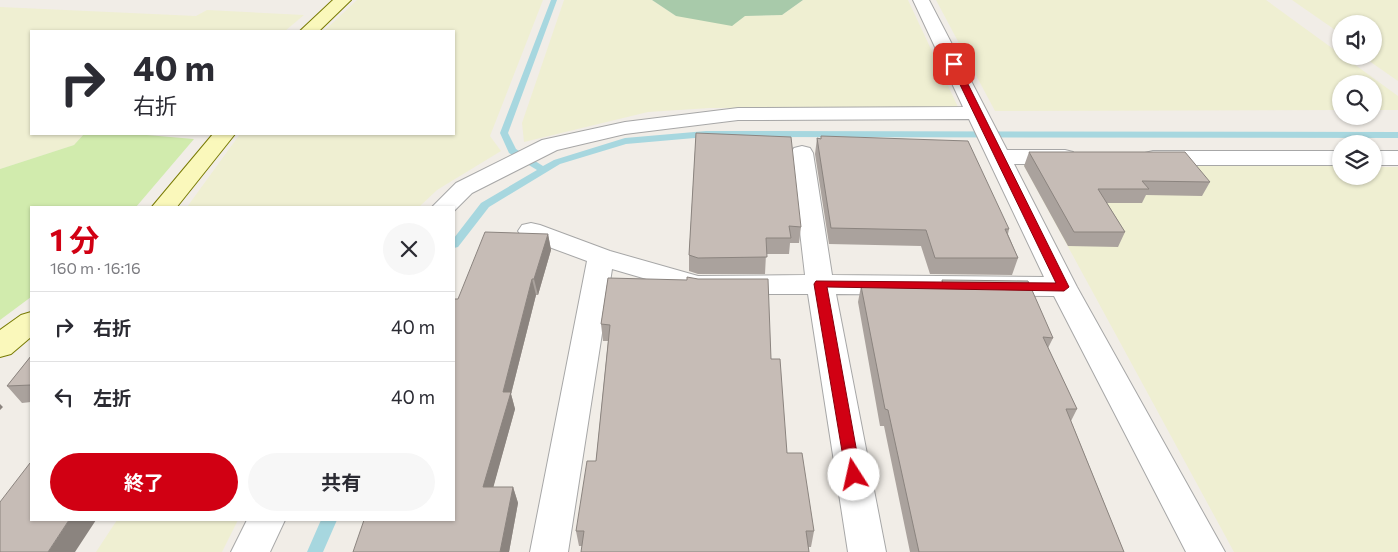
<!DOCTYPE html>
<html lang="ja">
<meta charset="utf-8">
<style>
body{margin:0;font-family:Commissioner,"Noto Sans JP",sans-serif;background:#f7f7f7;color:#2b2b33;height:100vh;display:flex;flex-direction:column;font-size:19px;white-space:nowrap}
*{box-sizing:border-box;margin:0}
p{font-size:16px;color:#7c7c81}
.icon{flex:none;width:28px;height:28px;fill:none;stroke:currentColor;stroke-width:2;stroke-linecap:round;stroke-linejoin:round}
.map{position:relative;flex:1;overflow:hidden}
.panel{position:absolute;left:30px;top:206px;width:425px;height:315px;display:flex;flex-direction:column;background:#fff;border-radius:0px;box-shadow:0 1px 4px #0004}
.panel>*{flex:none}
.hud{position:absolute;left:30px;top:30px;width:425px;height:105px;border-radius:0px;box-shadow:0 1px 4px #0004;background:#fff;color:#2b2b33;overflow:hidden}
.controls{position:absolute;left:1332px;top:15px;display:grid;gap:10px}
.controls a{display:grid;place-items:center;width:50px;height:50px;border-radius:50%;background:#fff;box-shadow:0 1px 4px #0004;font-size:25px}
.pin{position:absolute;display:grid;place-items:center;width:42px;height:42px;color:#fff;margin:-21px;border-radius:10px;box-shadow:0 2px 8px #0006}
.me{position:absolute;width:55px;margin:-28px;rotate:350deg;stroke-linejoin:round;filter:drop-shadow(0 0 4px #0008)}
.turn{display:flex;align-items:center;gap:18px;height:105px;padding:0 20px;font-size:22px}
.turn .icon{width:65px;height:65px;stroke-width:2.5}
.turn b{display:block;font-size:35px;line-height:42px}
.round{display:grid;place-items:center;flex:none;width:52px;height:52px;border-radius:26px;background:#f7f7f7}
.overview{display:flex;align-items:center;justify-content:space-between;height:85px;padding:0 20px}
h1{font-size:30px;font-weight:700;line-height:38px;color:#d10013}
.cta{display:flex;gap:10px;margin-top:auto;padding:10px 20px}
.cta a{flex:1;height:58px;border-radius:30px;background:#d10013;color:#fff;font-size:20px;font-weight:700;line-height:58px;text-align:center}
.cta a+a{background:#f7f7f7;color:#2b2b33}
ul{padding:0;list-style:none}
li{display:flex;align-items:center;gap:15px;height:70px;padding:0 20px;border-top:1px solid #e1e1e2}
li div{flex:1}
li b{display:block;font-size:19px}
li em{font-style:normal}
.map>svg:first-child{display:block}
.farmland{fill:#efefd2}
.grass{fill:#d1ebad}
.cemetery{fill:#a8caaa}
.lines{fill:none;stroke-linecap:round;stroke-linejoin:round}
.stream{fill:#a7d7df;fill-rule:evenodd}
.street-casing{stroke:#a7a7a7;stroke-width:2}
.secondary-casing{stroke:#797b04;stroke-width:2}
.street{fill:#fff;fill-rule:evenodd}
.secondary{fill:#faf8bb;fill-rule:evenodd}
.wall{fill:#aaa29d}
.shaded-wall{fill:#8b847f}
.building{fill:#c6bcb6;stroke:#8b847f}
.route{fill:#d10013;stroke:#88000c}
</style>
<div class="map">
<svg width="1398" height="552" viewBox="0 0 1398 552">
<rect width="100%" height="100%" fill="#f1ede7"/>
<!-- farmland -->
<path class="farmland" d="M 357,0 L 543,0 L 490,136 L 501,151 L 437,190 L 419,207 L 187,207 L 240,134 L 454,134 L 454,31 L 324,31 Z
M 564,0 L 652,0 L 676,16 L 782,15 L 803,0 L 908,0 L 958,107 L 710,108 L 648,112 L 524,142 L 522,123 Z
M 936,0 L 1266,0 L 1398,96 L 1398,110 L 1374,110 L 1374,84 L 1341,84 L 1341,110 L 995,111 Z
M 1292,0 L 1398,0 L 1398,81 L 1362,56 L 1374,56 L 1374,24 L 1341,24 L 1341,34 Z
M 0,7 L 196,16 L 207,10 L 304,15 L 285,31 L 31,31 L 31,134 L 84,134 L 74,145 L 0,169 Z
M 1022,162 L 1341,166 L 1341,176 L 1374,176 L 1374,167 L 1398,167 L 1398,552 L 1234,552 Z
M 117,520 L 238,520 L 222,552 L 96,552 Z"/>
<!-- grass -->
<path class="grass" d="M 84,134 L 135,134 L 194,139 L 136,207 L 31,208 L 31,297 L 0,320 L 0,169 L 74,145 Z"/>
<!-- cemetery -->
<path class="cemetery" d="M 652,0 L 803,0 L 782,15 L 745,16 L 732,26 L 676,16 Z"/>
<g class="lines">
<!-- stream -->
<path class="stream" d="M 551,0 L 557,0 L 508,133 L 516,149 L 543,166 L 554,160 L 625,138 L 706,131 L 1398,132 L 1398,138 L 706,137 L 626,144 L 560,164 L 489,207 L 458,247 L 454,248 L 454,238 L 481,203 L 537,170 L 509,153 L 500,133 Z
M 321,520 L 337,520 L 323,552 L 307,552 Z"/>
<!-- street casing -->
<g class="street-casing">
<path id="street" d="M 913,0 L 929,0 L 1007,150 L 1065,150 L 1073,152 L 1076,157 L 1073,162 L 1065,164 L 1014,164 L 1077,287 L 1225,552 L 1186,552 L 1054,296 L 836,294 L 886,552 L 848,552 L 808,294 L 698,294 L 612,269 L 568,552 L 530,552 L 587,261 L 522,237 L 518,231 L 522,225 L 531,223 L 540,225 L 610,251 L 698,276 L 805,275 L 791,153 L 794,148 L 802,146 L 810,148 L 813,153 L 832,275 L 1044,277 L 969,119 L 738,120 L 625,134 L 557,150 L 472,193 L 454,211 L 454,208 L 431,208 L 456,183 L 542,140 L 625,122 L 738,108 L 963,107 Z
M 1153,151 L 1341,151 L 1341,165 L 1153,165 L 1145,163 L 1142,158 L 1145,153 Z
M 1374,151 L 1398,151 L 1398,165 L 1374,165 Z
M 247,520 L 285,520 L 270,552 L 231,552 Z"/>
</g>
<!-- secondary casing -->
<g class="secondary-casing">
<path id="secondary" d="M 333,0 L 351,0 L 319,31 L 300,31 Z
M 213,134 L 235,134 L 176,208 L 151,208 Z
M 31,312 L 31,337 L 11,354 L 0,357 L 0,330 L 21,315 Z"/>
</g>
<!-- street -->
<use href="#street" class="street"/>
<!-- secondary -->
<use href="#secondary" class="secondary"/>
</g>
<!-- wall -->
<path class="wall" d="M 696,133 L 801,227 L 799,243 L 790,243 L 789,254 L 766,254 L 765,274 L 698,274 L 689,271 L 689,255 Z
M 821,136 L 1009,229 L 1008,234 L 1018,258 L 1012,275 L 930,274 L 921,246 L 829,244 L 815,154 L 817,138 L 821,139 Z
M 1029,152 L 1210,182 L 1202,196 L 1146,195 L 1142,203 L 1107,203 L 1125,232 L 1118,247 L 1068,246 L 1024,166 Z
M 548,234 L 551,250 L 538,295 L 536,295 L 511,394 L 515,409 L 493,487 L 513,487 L 518,503 L 509,552 L 353,552 L 454,520 L 458,299 Z
M 608,278 L 771,359 L 787,453 L 814,531 L 811,547 L 579,546 L 576,531 L 596,461 L 608,341 L 603,341 L 601,324 Z
M 942,280 L 1053,338 L 1048,348 L 1077,409 L 1071,421 L 1124,552 L 910,552 L 884,426 L 880,426 L 858,302 L 861,286 L 940,288 Z
M 31,356 L 31,402 L 22,403 L 7,386 Z"/>
<!-- shaded-wall -->
<path class="shaded-wall" d="M 548,234 L 551,250 L 538,295 L 534,279 Z
M 532,279 L 536,295 L 511,394 L 515,409 L 489,503 L 483,487 L 503,392 Z
M 0,404 L 3,407 L 0,410 Z
M 513,487 L 518,503 L 509,552 L 500,552 Z
M 69,520 L 96,520 L 75,552 L 48,552 Z"/>
<!-- building -->
<path class="building" d="M 696,133 L 791,137 L 801,227 L 789,226 L 791,238 L 766,238 L 767,257 L 698,258 L 689,255 Z
M 821,136 L 968,141 L 1009,229 L 1005,229 L 1018,258 L 935,258 L 926,230 L 831,228 L 817,138 L 821,139 Z
M 1029,152 L 1185,152 L 1210,182 L 1142,181 L 1149,189 L 1098,189 L 1125,232 L 1074,232 Z
M 485,232 L 548,234 L 534,279 L 532,279 L 503,392 L 511,392 L 483,487 L 513,487 L 500,552 L 353,552 L 364,520 L 454,520 L 454,299 L 458,299 Z
M 687,277 L 698,279 L 768,279 L 771,359 L 780,359 L 787,453 L 802,453 L 814,531 L 806,531 L 809,552 L 581,552 L 584,531 L 576,531 L 587,461 L 596,461 L 610,325 L 601,324 L 608,278 L 687,280 Z
M 942,280 L 1028,281 L 1053,338 L 1043,337 L 1077,409 L 1066,409 L 1124,552 L 919,552 L 888,410 L 885,409 L 861,286 L 944,288 Z
M 31,356 L 31,385 L 7,386 Z
M 30,463 L 31,463 L 31,520 L 69,520 L 48,552 L 0,552 L 0,502 Z"/>
<!-- route -->
<path class="route" d="M 951,63 L 958,64 L 1069,287 L 1064,291 L 827,287 L 861,475 L 859,480 L 854,482 L 848,480 L 846,475 L 814,284 L 816,281 L 1056,283 L 950,64 Z"/>
</svg>
<div class="controls">
<a><svg class="icon" aria-label="sound" viewBox="0 0 24 24"><path d="M4 9h4l5-4v14l-5-4H4zM17 9q2 3 0 6"/></svg></a>
<a><svg class="icon" aria-label="search" viewBox="0 0 24 24"><circle cx="10" cy="10" r="6"/><path d="M15 15l6 6"/></svg></a>
<a><svg class="icon" aria-label="layers" viewBox="0 0 24 24"><path d="M12 4l9 5-9 5-9-5zM3 14l9 5 9-5"/></svg></a>
</div>
<div class="pin" style="left:954px;top:64px;background:#d93025"><svg class="icon" aria-label="arrive" viewBox="0 0 24 24"><path d="M6 21V4h12l-3 4 3 4H6"/></svg></div>
<svg class="me" style="left:854px;top:475px" viewBox="-20 -20 40 40"><circle r="19" fill="#fff"/><path d="M0-13L10 11 0 6-10 11z" fill="#d10013"/></svg>
<div class="hud">
<div class="turn"><svg class="icon" aria-label="right" viewBox="0 0 24 24"><path d="M7 20v-9h11M14 6l5 5-5 5"/></svg><div><b>40 m</b>右折</div></div>
</div>
<section class="panel">
<div class="overview"><div><h1>1 分</h1><p>160 m · 16:16</p></div><a class="round"><svg class="icon" aria-label="close" viewBox="0 0 24 24"><path d="M6 6l12 12M18 6L6 18"/></svg></a></div>
<ul>
<li><svg class="icon" aria-label="right" viewBox="0 0 24 24"><path d="M7 20v-9h11M14 6l5 5-5 5"/></svg><div><b>右折</b></div><em>40 m</em></li>
<li><svg class="icon" aria-label="left" viewBox="0 0 24 24"><path d="M17 20v-9H6M10 6l-5 5 5 5"/></svg><div><b>左折</b></div><em>40 m</em></li>
</ul>
<div class="cta"><a>終了</a><a>共有</a></div>
</section>
</div>
